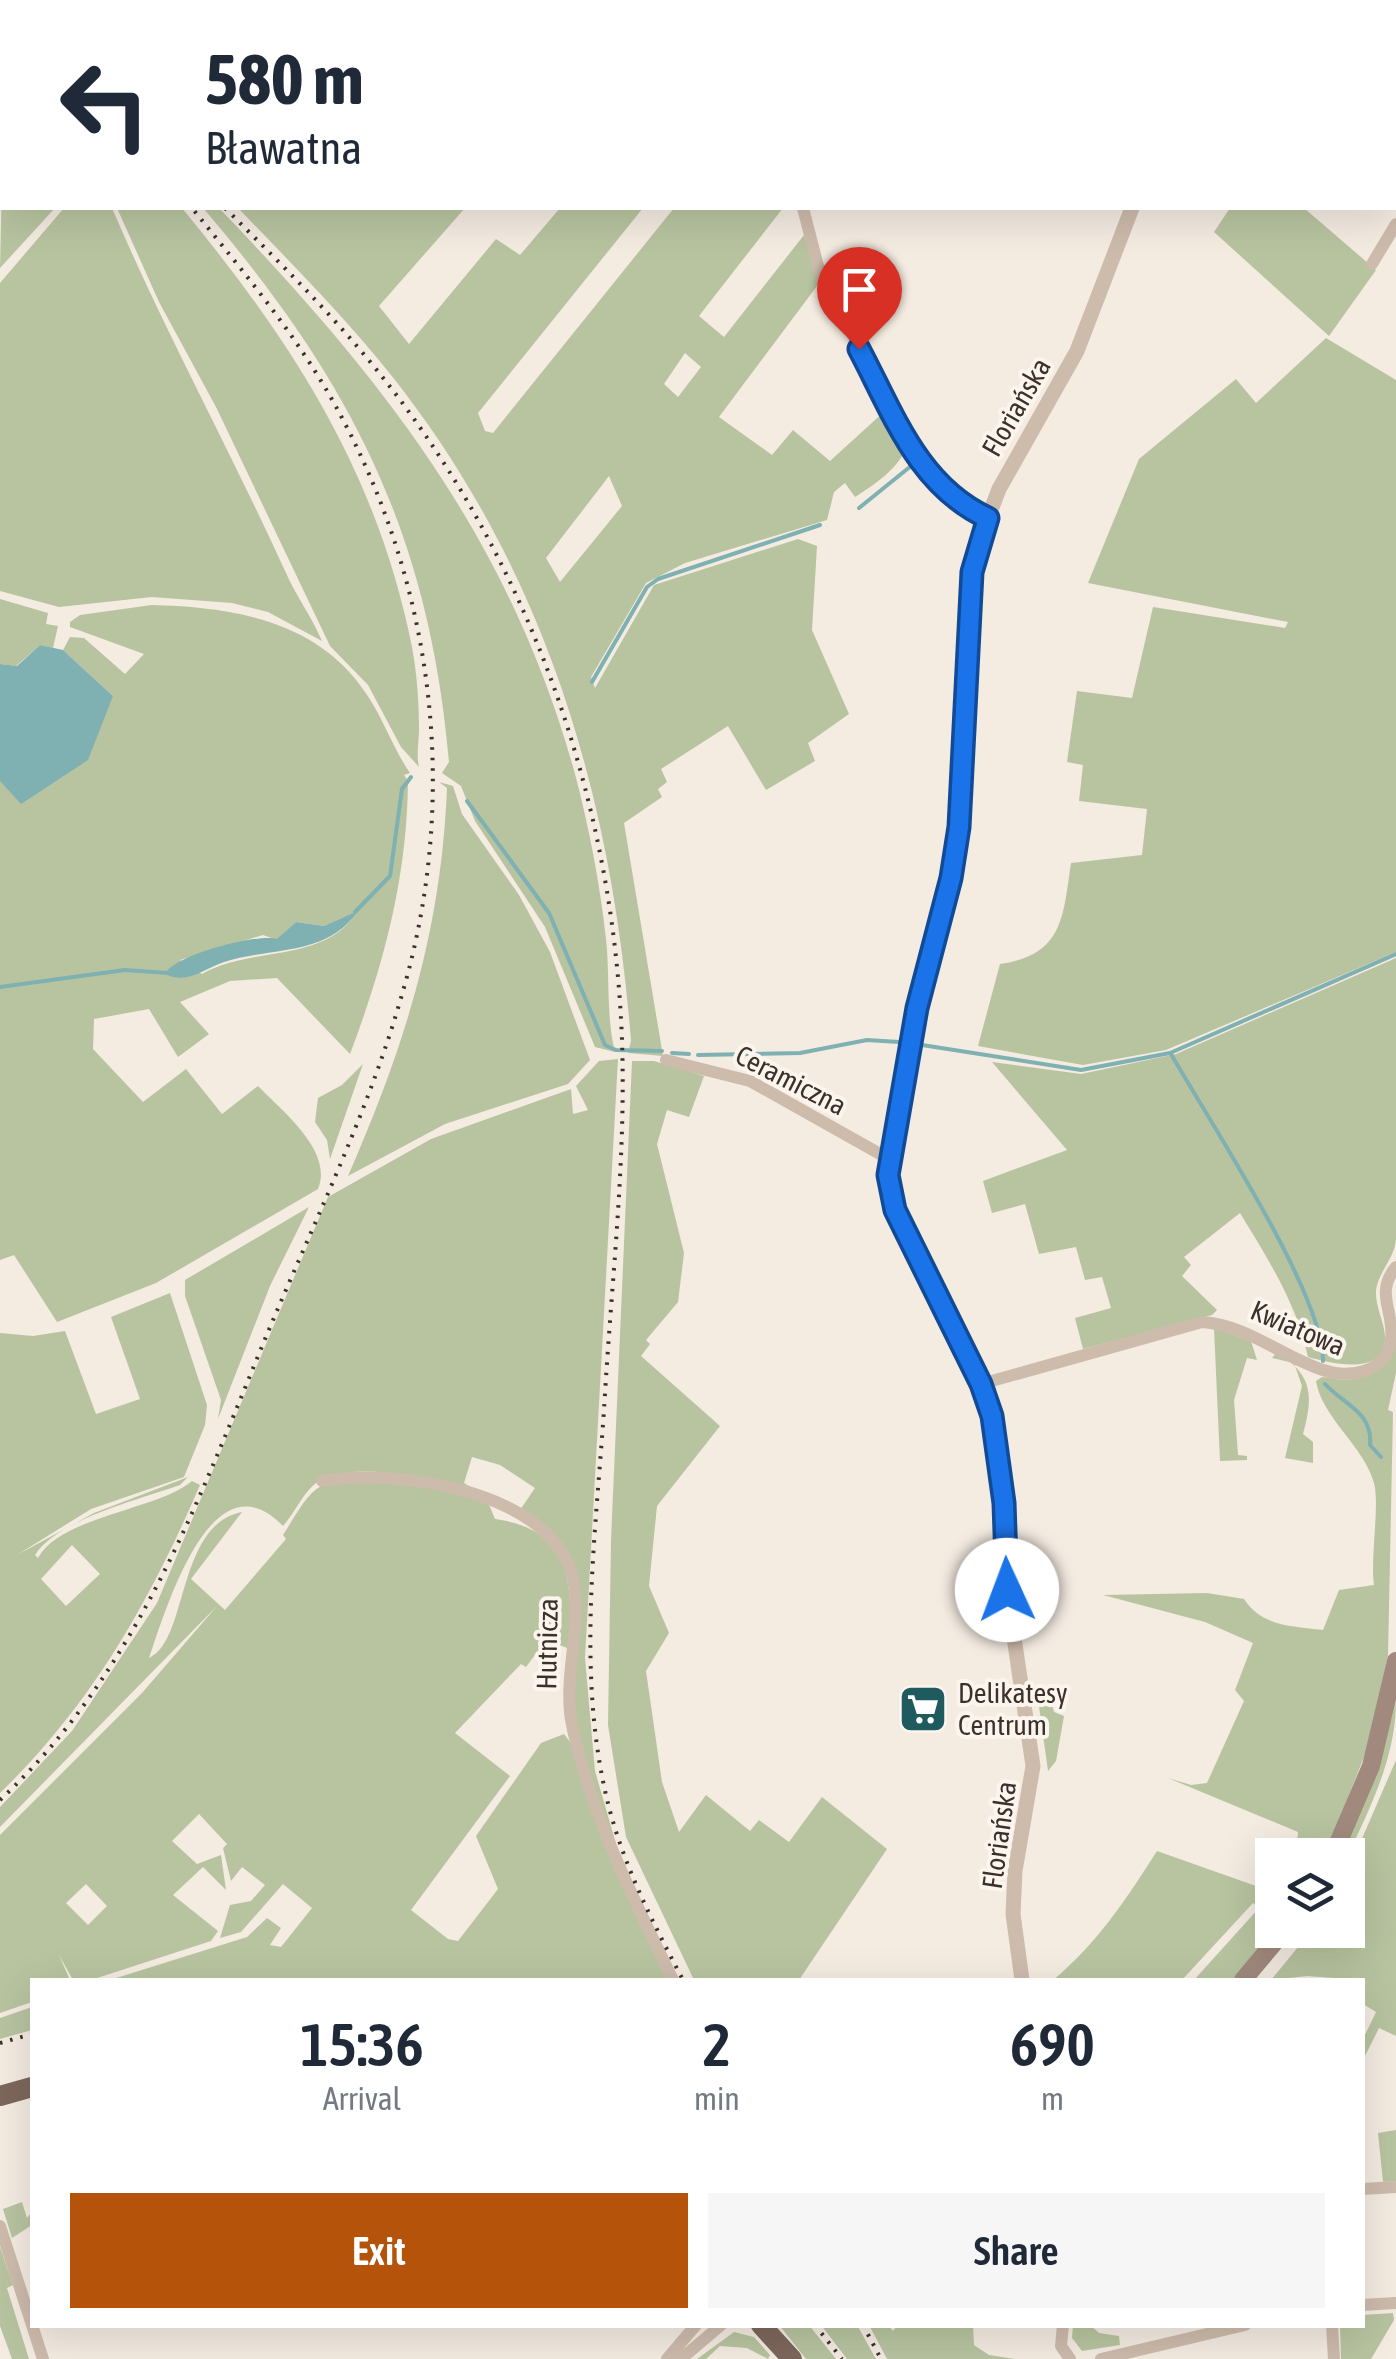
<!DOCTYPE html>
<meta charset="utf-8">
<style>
body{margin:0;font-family:"Asap Condensed",sans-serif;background:#f6f6f7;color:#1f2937;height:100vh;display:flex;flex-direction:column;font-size:38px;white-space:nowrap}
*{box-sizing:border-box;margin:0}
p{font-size:32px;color:#747a83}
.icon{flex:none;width:55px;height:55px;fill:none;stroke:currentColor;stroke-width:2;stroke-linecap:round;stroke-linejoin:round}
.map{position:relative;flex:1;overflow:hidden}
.sheet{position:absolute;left:30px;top:1978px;width:1335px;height:350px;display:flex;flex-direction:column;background:#fff;border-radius:0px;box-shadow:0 10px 40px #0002}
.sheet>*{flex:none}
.banner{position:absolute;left:0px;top:0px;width:1398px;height:210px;box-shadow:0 10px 40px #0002;background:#fff;color:#1f2937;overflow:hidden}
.controls{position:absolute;left:1255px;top:1838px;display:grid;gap:20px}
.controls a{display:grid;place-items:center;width:110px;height:110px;border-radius:0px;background:#fff;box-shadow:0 10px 40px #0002;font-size:50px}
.pin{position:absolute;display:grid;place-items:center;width:85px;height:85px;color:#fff;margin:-102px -42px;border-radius:50% 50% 50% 0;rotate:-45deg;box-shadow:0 0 10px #0007}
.pin .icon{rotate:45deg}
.me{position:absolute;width:110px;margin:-55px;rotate:358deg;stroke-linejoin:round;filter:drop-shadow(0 0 8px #0008)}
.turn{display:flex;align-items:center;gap:35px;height:210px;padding:0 40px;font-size:45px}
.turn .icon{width:130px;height:130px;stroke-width:2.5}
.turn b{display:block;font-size:70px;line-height:85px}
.eta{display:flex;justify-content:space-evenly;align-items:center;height:170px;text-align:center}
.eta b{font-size:60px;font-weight:600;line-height:70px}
.action{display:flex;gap:20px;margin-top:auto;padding:20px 40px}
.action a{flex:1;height:115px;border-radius:0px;background:#b45309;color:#fff;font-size:40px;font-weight:600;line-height:115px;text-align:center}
.action a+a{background:#f6f6f7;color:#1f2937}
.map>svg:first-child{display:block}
.green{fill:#b8c4a0;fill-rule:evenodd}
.water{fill:#7fb0b2}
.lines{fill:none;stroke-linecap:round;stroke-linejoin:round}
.stream{stroke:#7fb0b2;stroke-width:4}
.minor{stroke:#cdbbac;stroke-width:12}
.tertiary{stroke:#cdbbac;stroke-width:15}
.secondary{stroke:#a18a7d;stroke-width:18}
.primary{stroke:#7d675c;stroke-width:20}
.rail{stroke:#3b302b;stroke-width:4;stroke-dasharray:2.5 8;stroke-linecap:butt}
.route-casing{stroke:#114b97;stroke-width:25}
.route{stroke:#1a73e8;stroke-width:18}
.labels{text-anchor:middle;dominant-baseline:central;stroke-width:8;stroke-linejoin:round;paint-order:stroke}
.street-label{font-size:28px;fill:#3b302b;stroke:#fbf5ee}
.poi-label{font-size:28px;fill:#3b302b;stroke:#fbf5ee;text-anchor:start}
</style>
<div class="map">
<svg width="1396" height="2359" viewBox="0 0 1396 2359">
<rect width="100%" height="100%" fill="#f4ebe1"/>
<!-- green -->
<path class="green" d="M 2,180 L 2,208 L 55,208 L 0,268 Z
M 64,208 L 112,208 C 165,332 230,450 286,573 C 296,596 312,617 322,641 L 268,612 L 232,603 L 152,597 L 59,607 L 0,591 L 0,283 Z
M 117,208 L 182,208 C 293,343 377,472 412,647 C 417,674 419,702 419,730 C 419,742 416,755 419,767 L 401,747 L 368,685 L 330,646 L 216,407 L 159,302 Z
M 203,208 L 219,208 C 384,380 510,539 575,774 C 589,827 600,884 606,939 C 610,975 606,1017 615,1052 L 595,1047 L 545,927 L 475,821 L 461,786 L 442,773 L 449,762 C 429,533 351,381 203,208 Z
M 238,208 L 465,208 L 379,306 L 409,344 L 496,239 L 520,255 L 560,208 L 643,208 L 478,413 L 485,431 L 493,433 L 674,208 L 783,208 L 699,316 L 724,337 L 804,235 L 820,282 L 719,417 L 772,455 L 793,430 L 830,461 L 886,410 L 906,448 C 898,469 874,485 855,497 L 845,483 L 834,492 L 827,520 L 685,563 L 646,583 L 591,677 L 595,688 L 654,585 L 798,539 L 817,546 L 812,630 L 849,714 L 808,743 L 815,761 L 766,790 L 728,726 L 661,769 L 667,782 L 658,789 L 662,797 L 624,823 L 663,1056 L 628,1053 L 631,1041 C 612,797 546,570 391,375 C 344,316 290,262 238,208 ZM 685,353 L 701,367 L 678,397 L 664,384 ZM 609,476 L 622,506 L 560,582 L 546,558 Z
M 1230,208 L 1304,208 L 1376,270 L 1329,336 L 1214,232 Z
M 1326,338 L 1396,380 L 1396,952 L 1166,1050 L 1083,1065 L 978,1046 L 1000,964 C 1064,955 1063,916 1071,863 L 1142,855 L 1147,809 L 1079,801 L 1083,765 L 1067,762 L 1077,691 L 1132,698 L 1153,607 L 1285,628 L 1288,622 L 1088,583 L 1139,459 L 1236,379 L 1256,403 Z
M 0,599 L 48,613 L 46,624 L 58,626 L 53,648 L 40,645 L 16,666 L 0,664 Z
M 152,605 C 231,607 317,620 365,692 C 383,717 392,747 410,773 L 404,775 L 408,781 C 407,878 384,964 350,1054 L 277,978 L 230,981 L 180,1002 L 209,1034 L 178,1057 L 149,1009 L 94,1019 L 93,1049 L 143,1102 L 186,1069 L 222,1114 L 258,1086 C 281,1110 334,1151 318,1189 L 156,1283 L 57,1322 L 14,1255 L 0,1260 L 0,781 L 113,696 L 63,650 L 70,637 L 84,638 L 125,674 L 144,654 L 70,627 L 70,622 L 80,615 ZM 357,912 C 324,964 249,946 202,974 L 180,960 L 263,935 L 277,940 L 296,922 L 324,926 Z
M 439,782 L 453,786 L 462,814 L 519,895 L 550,952 L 590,1060 L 568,1084 L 445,1124 L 348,1176 C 405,1045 441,932 447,788 Z
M 1396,958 L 1396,1240 C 1394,1259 1379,1271 1376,1290 C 1375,1307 1384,1320 1385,1336 C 1387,1378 1330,1363 1308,1357 C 1297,1304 1268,1259 1240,1213 L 1184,1257 L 1191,1265 L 1182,1276 L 1217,1310 L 1212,1315 L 1083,1349 L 1075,1318 L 1111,1308 L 1102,1277 L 1085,1280 L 1076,1247 L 1039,1254 L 1025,1204 L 992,1213 L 983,1181 L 1067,1150 L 992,1062 L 1081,1074 L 1176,1054 Z
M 618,1059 L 585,1658 L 595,1771 L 623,1868 C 602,1819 582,1768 576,1715 C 562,1597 620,1567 489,1496 L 486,1492 L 520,1510 L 535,1488 L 500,1465 L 472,1457 L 464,1483 L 477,1491 C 440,1480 350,1458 316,1483 C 302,1494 295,1513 283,1526 C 212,1452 166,1609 149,1658 C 189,1640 176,1525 242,1512 L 191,1579 L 225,1610 L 286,1539 L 283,1535 C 293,1520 305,1495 321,1486 C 361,1463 448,1487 488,1502 L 495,1519 C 573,1530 572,1583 570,1649 L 546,1640 L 526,1667 L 521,1664 L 455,1733 L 510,1776 L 411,1910 L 448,1939 L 458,1941 L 498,1889 L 476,1836 L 541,1743 L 564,1734 L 576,1750 L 601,1830 L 670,1980 L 110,1980 L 247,1937 L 267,1918 L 281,1928 L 270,1945 L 281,1947 L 312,1908 L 283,1884 L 241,1932 L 220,1938 L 230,1905 L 251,1901 L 265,1885 L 242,1867 L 231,1881 L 223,1848 L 227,1844 L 199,1814 L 172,1841 L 197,1864 L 221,1855 L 226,1890 L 203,1867 L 173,1895 L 218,1931 L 211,1941 L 91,1980 L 73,1980 L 59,1955 L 70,1980 L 32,1980 L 32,2002 L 0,2013 L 0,1835 L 142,1693 L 217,1606 L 0,1827 L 0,1807 L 72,1731 L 157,1603 L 328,1197 L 431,1139 L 571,1089 L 573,1114 L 588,1110 L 576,1086 L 599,1061 ZM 86,1884 L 107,1906 L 88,1925 L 66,1903 Z
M 632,1061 L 654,1061 L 704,1076 L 689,1117 L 667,1110 L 657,1144 L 684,1253 L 678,1302 L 646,1340 L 650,1344 L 641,1356 L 720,1426 L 657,1506 L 649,1586 L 669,1633 L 646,1671 L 662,1782 L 679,1832 L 706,1795 L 750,1831 L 759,1820 L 789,1842 L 822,1797 L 887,1849 L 799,1980 L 694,1980 L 626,1837 L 608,1725 L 611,1540 Z
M 363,1064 L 330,1159 L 327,1140 L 315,1122 L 318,1098 L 342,1085 Z
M 309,1207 L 270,1286 L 218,1419 L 221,1400 L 185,1296 L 185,1280 Z
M 170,1293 L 207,1405 L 205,1425 L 184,1477 L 91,1509 L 17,1555 L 94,1513 L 188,1477 L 180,1485 C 141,1499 58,1519 35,1555 L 38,1558 C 61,1516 158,1510 192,1481 L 200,1485 C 150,1601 92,1704 0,1793 L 0,1333 L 33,1336 L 65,1331 L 96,1414 L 140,1399 L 111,1317 ZM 72,1545 L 100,1574 L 66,1606 L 41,1579 Z
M 1214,1328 L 1251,1341 L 1257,1360 L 1247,1358 L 1234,1400 L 1238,1455 L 1247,1456 L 1247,1460 L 1220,1461 Z
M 1396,1344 L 1396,1373 L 1388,1410 L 1393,1412 L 1388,1656 L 1370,1742 L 1325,1855 L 1296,1855 L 1298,1832 L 1168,1778 L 1191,1785 L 1207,1783 L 1244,1701 L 1235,1690 L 1253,1643 L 1205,1622 L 1103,1595 L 1207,1593 L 1244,1599 C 1262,1627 1293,1626 1323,1630 L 1339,1590 L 1374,1585 C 1370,1557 1380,1505 1374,1483 C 1364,1446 1322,1418 1316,1381 L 1322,1377 C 1364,1384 1373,1378 1396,1344 Z
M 1277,1352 C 1312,1375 1314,1394 1303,1434 L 1313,1442 L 1313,1463 L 1285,1458 L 1302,1386 L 1294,1363 L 1272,1358 Z
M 1049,1693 L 1054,1712 L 1064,1716 L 1056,1761 L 1048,1771 L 1038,1699 Z
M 1396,1701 C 1396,1756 1371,1806 1348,1855 L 1341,1855 L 1377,1772 Z
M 1396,1760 L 1396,2036 L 1379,2028 L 1363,2060 L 1363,2039 L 1376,2012 L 1363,2004 L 1362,1980 L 1307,1976 L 1271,1980 L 1312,1930 L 1348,1930 L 1348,1871 Z
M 1157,1851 L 1256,1886 L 1272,1886 L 1276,1930 L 1232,1980 L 1194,1980 L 1259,1908 L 1253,1903 L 1182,1980 L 1053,1980 C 1097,1944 1127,1898 1157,1851 Z
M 32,2007 L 32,2030 L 0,2039 L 0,2018 Z
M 1396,2130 L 1396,2181 L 1383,2182 L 1378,2133 Z
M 22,2202 L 27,2218 L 32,2212 L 32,2225 L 12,2238 L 3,2209 Z
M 0,2247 L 13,2285 L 7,2288 L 29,2359 L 12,2359 L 0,2326 Z
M 1393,2313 L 1394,2320 L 1371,2359 L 1341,2359 L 1340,2325 L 1362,2325 L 1363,2315 Z
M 779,2325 L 809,2325 L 836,2359 L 806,2359 Z
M 821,2325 L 857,2325 L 876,2359 L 847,2359 Z
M 869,2325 L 888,2325 L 893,2331 L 898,2325 L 973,2325 L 974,2345 L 989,2355 L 1015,2359 L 887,2359 Z
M 1073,2325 L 1090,2325 L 1099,2333 L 1119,2336 L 1120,2345 L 1082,2351 L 1072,2338 Z
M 734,2332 L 754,2337 L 770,2355 L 768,2359 L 747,2348 L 720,2346 L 706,2359 L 697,2359 Z"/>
<!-- water -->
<path class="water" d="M 40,645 L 63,650 L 113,696 L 88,760 L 21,804 L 0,781 L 0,664 L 17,666 Z
M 358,911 C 327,957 269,947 224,962 C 203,969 188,985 165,974 C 174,955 258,933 277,939 L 296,922 L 324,926 Z"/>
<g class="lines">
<!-- stream -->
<path class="stream" d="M 859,508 L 911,466
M 592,682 L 647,587 L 658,579 L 820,525
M 467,801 L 549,913 L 605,1045 L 616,1050 L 662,1051
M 355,912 L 390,876 L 402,789 L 411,777
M 0,987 L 125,970 L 168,973
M 922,1045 L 1081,1070 L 1170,1053 L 1396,954
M 672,1053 L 689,1054
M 1171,1054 C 1208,1119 1324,1294 1323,1361
M 698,1055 L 800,1053 L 867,1040 L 899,1042
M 1325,1384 C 1344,1405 1373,1412 1370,1445 L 1381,1457"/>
<!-- minor -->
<path class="minor" d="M 747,0 L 747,2
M 1076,0 L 1083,2
M 789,2 L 798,0
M 1269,2 L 1270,0
M 1391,2 L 1393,0
M 1395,79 L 1396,79
M 803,208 L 819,270 L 917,459 L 943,491 L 987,518
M 1372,264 L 1396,224
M 666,1060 L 750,1081 L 889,1159
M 981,1384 L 1202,1322 C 1248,1325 1280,1356 1323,1370 C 1348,1379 1387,1373 1391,1340 C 1395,1312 1374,1293 1396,1267
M 322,1481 C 395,1468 553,1490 573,1579 C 583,1627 562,1678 572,1725 C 591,1815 633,1898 673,1980
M 1362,2189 L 1396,2187
M 0,2226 L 43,2359
M 1362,2305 L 1396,2303
M 1063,2325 L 1061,2346 L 1070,2359
M 1332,2325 L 1334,2359
M 667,2359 L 696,2325
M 681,2359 L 721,2325
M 1101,2359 L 1245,2325"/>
<!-- tertiary -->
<path class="tertiary" d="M 1178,2 L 1178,0
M 1022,1980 L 1013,1914 L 1015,1871 L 1033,1766 L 1007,1590 L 998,1442 L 981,1384 L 892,1202 L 888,1168 L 917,1008 L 951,878 L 959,827 L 977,547 L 999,489 L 1077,351 L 1132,208"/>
<!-- secondary -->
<path class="secondary" d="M 1333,1855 L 1371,1766 L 1396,1661
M 1243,1980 L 1285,1930"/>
<!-- primary -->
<path class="primary" d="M 0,2096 L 32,2087
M 761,2325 L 792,2359"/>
<!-- rail -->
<path class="rail" d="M 20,0 L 23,2
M 225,208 C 277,260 329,311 376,369 C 529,558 613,798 622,1040 C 626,1158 612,1277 605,1394 C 597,1526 576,1665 606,1795 C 621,1861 652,1921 683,1980
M 0,1800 C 134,1675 195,1509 263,1344 C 311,1228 369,1112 403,991 C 459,798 435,592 341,416 C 301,340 245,274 192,208
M 0,2043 L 32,2034
M 815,2325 L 842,2359
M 863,2325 L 881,2359"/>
</g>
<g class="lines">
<!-- route casing -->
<g class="route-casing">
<path id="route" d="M 859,349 C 893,413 918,486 988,518 L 972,572 L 959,827 L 951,878 L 917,1008 L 888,1175 L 895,1210 L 981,1384 L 992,1416 L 1004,1503 L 1007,1590"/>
</g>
<!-- route -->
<use href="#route" class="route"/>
</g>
<!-- icons -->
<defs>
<g id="supermarket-square" transform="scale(2.5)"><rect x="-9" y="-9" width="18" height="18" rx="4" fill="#1f5a5e" stroke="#fbf5ee"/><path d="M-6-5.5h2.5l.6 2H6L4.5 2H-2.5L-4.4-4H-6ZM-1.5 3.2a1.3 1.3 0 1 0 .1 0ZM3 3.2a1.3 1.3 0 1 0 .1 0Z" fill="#fff"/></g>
</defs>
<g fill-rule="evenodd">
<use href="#supermarket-square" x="923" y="1709"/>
</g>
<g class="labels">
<!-- street labels -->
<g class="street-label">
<text transform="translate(1016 407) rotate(-60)">Floriańska</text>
<text transform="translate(791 1080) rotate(27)">Ceramiczna</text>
<text transform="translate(1298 1328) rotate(23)">Kwiatowa</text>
<text transform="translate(547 1644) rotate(-89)">Hutnicza</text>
<text transform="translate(999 1835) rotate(-82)">Floriańska</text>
</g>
<!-- poi labels -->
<g class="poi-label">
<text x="958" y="1693">Delikatesy<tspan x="958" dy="32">Centrum</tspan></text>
</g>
</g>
</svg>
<div class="controls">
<a><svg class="icon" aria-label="layers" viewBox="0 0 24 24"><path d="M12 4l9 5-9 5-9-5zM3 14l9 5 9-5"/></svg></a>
</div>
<div class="pin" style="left:859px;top:349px;background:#d93025"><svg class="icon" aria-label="arrive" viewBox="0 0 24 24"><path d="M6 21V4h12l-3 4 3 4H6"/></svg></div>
<svg class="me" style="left:1007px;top:1590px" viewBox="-20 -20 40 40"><circle r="19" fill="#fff"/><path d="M0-13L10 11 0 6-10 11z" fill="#1a73e8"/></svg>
<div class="banner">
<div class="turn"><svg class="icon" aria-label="left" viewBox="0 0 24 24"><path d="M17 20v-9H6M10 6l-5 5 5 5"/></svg><div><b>580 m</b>Bławatna</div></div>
</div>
<section class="sheet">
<div class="eta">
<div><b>15:36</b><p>Arrival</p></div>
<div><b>2</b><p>min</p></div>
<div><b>690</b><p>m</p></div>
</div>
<div class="action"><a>Exit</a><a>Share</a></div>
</section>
</div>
